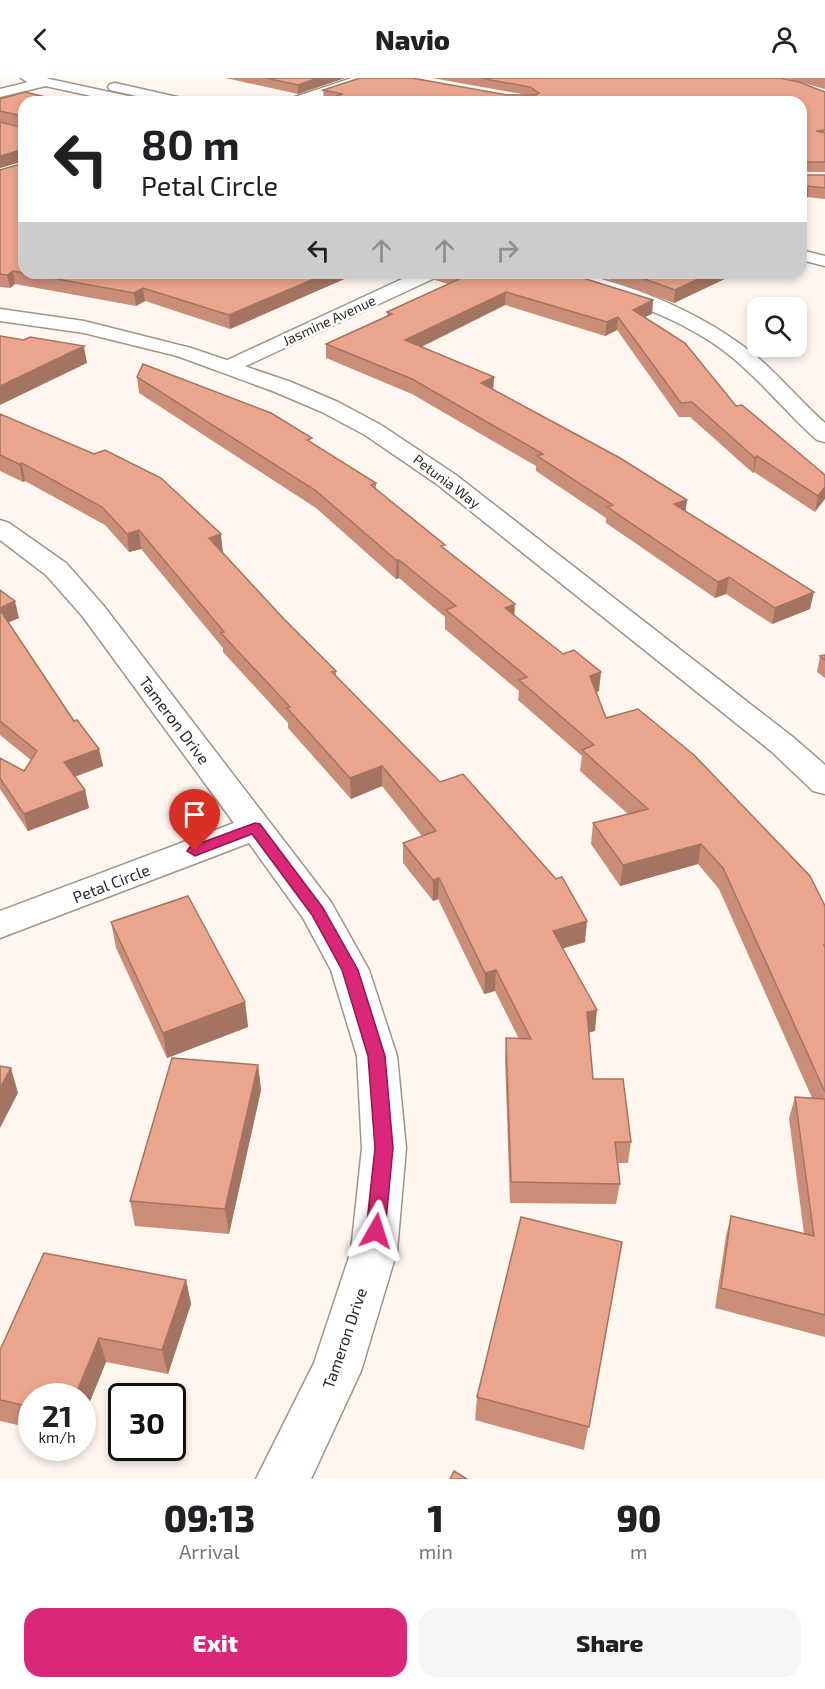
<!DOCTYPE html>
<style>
body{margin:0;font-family:"Exo 2",sans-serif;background:#f6f6f6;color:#202124;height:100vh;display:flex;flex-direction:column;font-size:22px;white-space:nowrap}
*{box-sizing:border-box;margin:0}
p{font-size:20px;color:#757577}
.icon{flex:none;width:33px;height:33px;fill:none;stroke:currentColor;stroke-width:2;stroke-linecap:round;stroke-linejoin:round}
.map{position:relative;height:1401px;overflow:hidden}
.drawer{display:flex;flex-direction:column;background:#fff;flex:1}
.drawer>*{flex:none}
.banner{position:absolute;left:18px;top:18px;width:789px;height:183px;border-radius:18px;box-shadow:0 3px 9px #0003;background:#fff;color:#202124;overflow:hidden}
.controls{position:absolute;left:747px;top:219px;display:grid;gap:12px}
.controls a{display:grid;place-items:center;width:60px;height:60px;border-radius:12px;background:#fff;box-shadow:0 3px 9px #0003;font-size:30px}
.speed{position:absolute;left:18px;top:1305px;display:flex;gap:12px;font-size:30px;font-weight:700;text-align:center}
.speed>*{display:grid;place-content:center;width:78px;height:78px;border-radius:50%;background:#fff;box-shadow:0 3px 9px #0003;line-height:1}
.speed small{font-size:15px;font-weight:400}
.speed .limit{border:3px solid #111;border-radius:9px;background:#fff;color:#111}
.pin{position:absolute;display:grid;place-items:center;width:51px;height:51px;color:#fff;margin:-62px -26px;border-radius:50% 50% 50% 0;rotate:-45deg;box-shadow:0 0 6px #0007}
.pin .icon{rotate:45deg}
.me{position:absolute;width:66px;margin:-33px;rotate:6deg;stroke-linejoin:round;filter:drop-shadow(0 0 4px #0008)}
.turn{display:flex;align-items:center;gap:21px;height:126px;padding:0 24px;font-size:27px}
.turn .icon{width:78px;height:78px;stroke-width:2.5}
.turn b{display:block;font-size:42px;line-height:51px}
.lanes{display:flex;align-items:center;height:57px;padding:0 24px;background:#0003;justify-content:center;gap:30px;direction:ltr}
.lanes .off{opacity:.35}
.eta{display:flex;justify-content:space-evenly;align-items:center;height:102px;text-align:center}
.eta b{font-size:36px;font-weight:800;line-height:42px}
.action{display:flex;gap:12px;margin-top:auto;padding:12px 24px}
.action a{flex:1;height:69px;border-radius:18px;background:#db2777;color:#fff;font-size:24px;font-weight:800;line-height:69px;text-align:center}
.action a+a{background:#f6f6f6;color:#202124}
header{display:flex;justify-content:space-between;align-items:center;height:78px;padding:0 24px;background:#fff;font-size:27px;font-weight:800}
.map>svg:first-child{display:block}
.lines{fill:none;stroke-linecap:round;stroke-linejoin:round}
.minor-casing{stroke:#a19589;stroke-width:3}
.tertiary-casing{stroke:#a19589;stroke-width:3}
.primary-casing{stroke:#a19589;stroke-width:3}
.minor{fill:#fff;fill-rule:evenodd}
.tertiary{fill:#fff;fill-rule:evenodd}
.primary{fill:#fff;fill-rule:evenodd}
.wall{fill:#ca8e78}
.shaded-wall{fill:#a47462}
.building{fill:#eba58c;stroke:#a47462;stroke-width:1.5}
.route{fill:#db2777;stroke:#8e194d;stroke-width:1.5}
.labels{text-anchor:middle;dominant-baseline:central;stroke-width:5;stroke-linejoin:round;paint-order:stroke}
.far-street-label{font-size:14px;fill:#2d2823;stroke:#fff}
.street-label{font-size:16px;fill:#2d2823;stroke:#fff}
</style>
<header><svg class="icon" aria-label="back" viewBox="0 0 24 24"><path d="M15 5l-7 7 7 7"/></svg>Navio<svg class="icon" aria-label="person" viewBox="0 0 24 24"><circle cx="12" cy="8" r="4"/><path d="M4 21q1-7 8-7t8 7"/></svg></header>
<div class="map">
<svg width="825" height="1401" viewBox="0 0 825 1401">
<rect width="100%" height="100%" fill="#fef6ef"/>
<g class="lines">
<!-- minor casing -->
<g class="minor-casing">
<path id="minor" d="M 45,0 L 50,1 L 51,4 L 50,7 L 0,19 L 0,11 Z
M 352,0 L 371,0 L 370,3 L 307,24 L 287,24 L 289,21 Z
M 415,195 L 439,195 L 437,199 L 235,293 L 228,295 L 221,293 L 217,289 L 221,285 Z
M 543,195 C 553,195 565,194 575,195 C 637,207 707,238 756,278 C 781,299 801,324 825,345 L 825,364 L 817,362 L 807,353 C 778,325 753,294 720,270 C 668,233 606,216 545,199 Z
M 0,442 L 9,445 L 66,485 L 103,527 L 331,824 L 369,892 L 397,978 L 406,1070 L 397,1173 L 361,1293 L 311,1401 L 256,1401 L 314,1285 L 351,1173 L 362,1070 L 357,978 L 331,892 L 303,840 L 249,765 L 0,860 L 0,833 L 234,745 L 83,539 L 46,497 L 0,462 Z"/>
</g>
<!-- tertiary casing -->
<g class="tertiary-casing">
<path id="tertiary" d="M 0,231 L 84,243 L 191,270 L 291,304 L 338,324 L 381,347 L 456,397 L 794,660 L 825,687 L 825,716 L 813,713 L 772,674 L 438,407 L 365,357 L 322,334 L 275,314 L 177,278 L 84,255 L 0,243 Z"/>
</g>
<!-- primary casing -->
<g class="primary-casing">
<path id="primary" d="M 21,0 L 45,0 L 137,20 L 144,24 L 119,24 L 27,4 Z
M 115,5 L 186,21 L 188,24 L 163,24 L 110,12 L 108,9 L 110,6 Z
M 801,172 L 825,178 L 825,188 L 801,182 Z"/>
</g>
<!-- minor -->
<use href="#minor" class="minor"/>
<!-- tertiary -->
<use href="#tertiary" class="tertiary"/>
<!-- primary -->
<use href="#primary" class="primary"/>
</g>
<!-- wall -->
<path class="wall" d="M 225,0 L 345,0 L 298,16 Z
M 432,0 L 780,0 L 825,14 L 825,94 L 801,94 L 801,97 L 825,97 L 825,121 L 807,119 L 805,130 L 801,129 L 801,24 L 336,24 L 324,21 L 323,12 L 527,17 Z
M 785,0 L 825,0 L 825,11 Z
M 0,21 L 358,195 L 230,251 L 145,223 L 136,228 L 15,206 L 10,210 L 0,209 L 0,92 L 24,85 L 24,83 L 0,90 L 0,45 L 24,50 L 23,49 L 0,44 Z
M 435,195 L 567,195 L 653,222 L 652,236 L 644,239 L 736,328 L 825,397 L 815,434 L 754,394 L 753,395 L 690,339 L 679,339 L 617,252 L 605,258 L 505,227 L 421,269 L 494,299 L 493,312 L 687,422 L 685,433 L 810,531 L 772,546 L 726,516 L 715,520 L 606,445 L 606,440 L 536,393 L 536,388 L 412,316 L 326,280 L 326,266 L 387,238 L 387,234 L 448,206 L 435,202 Z
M 584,195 L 733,195 L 733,197 L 674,225 L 599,198 Z
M 137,299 L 312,365 L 376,405 L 376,411 L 445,471 L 514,537 L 599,613 L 596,614 L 606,640 L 825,828 L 825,1259 L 715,1230 L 726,1158 L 731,1138 L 804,1156 L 789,1040 L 795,1019 L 812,1020 L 719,811 L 698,786 L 620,808 L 591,766 L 593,745 L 628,736 L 580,693 L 582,678 L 518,622 L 519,613 L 445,551 L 445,539 L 399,500 L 396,501 L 316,430 L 139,315 Z
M 0,336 L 223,475 L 283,540 L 336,593 L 336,598 L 585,864 L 563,870 L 595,953 L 589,954 L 593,1001 L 631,1064 L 628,1085 L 618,1085 L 620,1106 L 616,1126 L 510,1125 L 505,981 L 506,960 L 519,961 L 495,913 L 484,916 L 438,821 L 433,823 L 403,785 L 403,765 L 422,758 L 382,708 L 351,721 L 288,650 L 288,645 L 223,574 L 223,570 L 141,471 L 129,474 L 105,447 L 25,403 L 23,404 L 0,393 Z
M 0,512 L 19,540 L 8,544 L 74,643 L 99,671 L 103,688 L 75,699 L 85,712 L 89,730 L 28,753 L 0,711 L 0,680 L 24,693 L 31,682 L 0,657 Z
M 825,577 L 825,600 L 817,594 L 820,578 Z
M 111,844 L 245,924 L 248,949 L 167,980 L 116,870 Z
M 258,987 L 261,1012 L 229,1156 L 135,1148 L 130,1123 Z
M 622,1164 L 584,1372 L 475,1342 L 477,1319 Z
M 186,1202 L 191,1226 L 168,1296 L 106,1284 L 82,1343 L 82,1318 L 32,1318 L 32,1350 L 0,1343 L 0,1272 Z"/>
<!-- shaded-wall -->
<path class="shaded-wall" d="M 318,0 L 345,0 L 298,16 L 298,7 Z
M 21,72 L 23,83 L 0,90 L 0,78 Z
M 13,193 L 15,206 L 10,210 L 7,197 Z
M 328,195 L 358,195 L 230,251 L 229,237 Z
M 711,195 L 733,195 L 733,197 L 674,225 L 675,212 Z
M 143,210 L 145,223 L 136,228 L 134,215 Z
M 506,214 L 505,227 L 405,277 L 405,262 Z
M 653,222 L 652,236 L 631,245 L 633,232 Z
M 618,239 L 617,252 L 605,258 L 607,244 Z
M 84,268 L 87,285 L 0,327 L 0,308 Z
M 494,299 L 493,314 L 481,305 Z
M 757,378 L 754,394 L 753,395 L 755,380 Z
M 22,385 L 25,403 L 23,404 L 19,386 Z
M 825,409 L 825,421 L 815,434 L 818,418 Z
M 687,422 L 685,437 L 674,426 Z
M 139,452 L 141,471 L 129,474 L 127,456 Z
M 221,456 L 223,475 L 209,460 Z
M 396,482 L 399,482 L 399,500 L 396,501 Z
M 729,499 L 726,516 L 715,520 L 718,504 Z
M 814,514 L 810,531 L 772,546 L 775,530 Z
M 15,523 L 19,540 L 3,547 L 0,530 Z
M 515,526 L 514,545 L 505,530 Z
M 601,594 L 599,613 L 588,618 L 590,598 Z
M 99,671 L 103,688 L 68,701 L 64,684 Z
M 382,688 L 382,708 L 351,721 L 350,700 Z
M 85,712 L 89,730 L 28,753 L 24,736 Z
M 701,766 L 698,786 L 620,808 L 623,787 Z
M 439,800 L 438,821 L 433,823 L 433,802 Z
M 587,843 L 585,864 L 551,874 L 553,853 Z
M 496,892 L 495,913 L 484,916 L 485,895 Z
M 245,924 L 248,949 L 167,980 L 163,955 Z
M 597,932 L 595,953 L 584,956 L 587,934 Z
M 258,987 L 261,1012 L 229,1156 L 225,1131 Z
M 11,990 L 18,1015 L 0,1050 L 0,1010 Z
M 186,1202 L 191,1226 L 168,1296 L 162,1272 Z
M 99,1260 L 106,1284 L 82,1343 L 82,1318 L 75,1318 Z"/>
<!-- building -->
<path class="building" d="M 266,0 L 318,0 L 298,7 Z
M 360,0 L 412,0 L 507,17 L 536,17 L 539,15 L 530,9 L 480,0 L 780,0 L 799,4 L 825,14 L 825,52 L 816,53 L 825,55 L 825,84 L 801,84 L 801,97 L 825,97 L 825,110 L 808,108 L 807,119 L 801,119 L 801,24 L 364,24 L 336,18 L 343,16 L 323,12 Z
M 25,14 L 66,24 L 24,24 L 24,74 L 21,72 L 0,78 L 0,44 L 24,50 L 23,38 L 0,33 L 0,21 Z
M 24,81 L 24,195 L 328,195 L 229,237 L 143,210 L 134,215 L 13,193 L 7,197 L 0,196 L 0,92 L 24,85 Z
M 455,195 L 567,195 L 653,222 L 633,232 L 685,265 L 736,328 L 742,327 L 825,397 L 825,409 L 818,418 L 757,378 L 755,380 L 692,324 L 681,325 L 618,239 L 607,244 L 506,214 L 405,262 L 494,299 L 481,305 L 620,380 L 687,422 L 674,426 L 814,514 L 775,530 L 729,499 L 718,504 L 607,429 L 613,427 L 537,378 L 543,376 L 412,301 L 326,266 L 392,236 L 387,234 L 466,198 Z
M 628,195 L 711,195 L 675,212 Z
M 0,258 L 24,262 L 30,259 L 84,268 L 0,308 Z
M 143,286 L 271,335 L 312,360 L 307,362 L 376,405 L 371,407 L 445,467 L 441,468 L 515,526 L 505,530 L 563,576 L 574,572 L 601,594 L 590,598 L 606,640 L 638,631 L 694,677 L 810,798 L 825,828 L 825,867 L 824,867 L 825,870 L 825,1014 L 723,790 L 701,766 L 623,787 L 593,745 L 648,731 L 582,672 L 594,667 L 519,602 L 527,599 L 446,532 L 456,528 L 399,482 L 396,482 L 315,412 L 137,299 Z
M 0,336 L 94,376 L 105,372 L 161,400 L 221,456 L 209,460 L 283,540 L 336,593 L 332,594 L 440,704 L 463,696 L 556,801 L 562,799 L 587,843 L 553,853 L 597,932 L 587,934 L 593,1001 L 623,1001 L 631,1064 L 615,1064 L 620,1106 L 511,1104 L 506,960 L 531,961 L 496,892 L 485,895 L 439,800 L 433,802 L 403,765 L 436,753 L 382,688 L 350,700 L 287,630 L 290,629 L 221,555 L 224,554 L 139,452 L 127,456 L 102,429 L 22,385 L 19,386 L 0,377 Z
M 0,512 L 15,523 L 0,530 Z
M 0,532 L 74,643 L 77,642 L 99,671 L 64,684 L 85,712 L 24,736 L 0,700 L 0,680 L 24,693 L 37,673 L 0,643 Z
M 825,577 L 825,582 L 820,578 Z
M 188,818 L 245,924 L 163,955 L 111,844 Z
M 172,980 L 258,987 L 225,1131 L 130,1123 Z
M 0,988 L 11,990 L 0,1010 Z
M 795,1019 L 825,1021 L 825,1237 L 721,1210 L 731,1138 L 814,1158 Z
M 521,1139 L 622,1164 L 589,1349 L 477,1319 Z
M 44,1175 L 186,1202 L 162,1272 L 99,1260 L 75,1318 L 32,1318 L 32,1329 L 0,1322 L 0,1272 Z
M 454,1393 L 467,1401 L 450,1401 Z"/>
<!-- route -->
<path class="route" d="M 255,745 L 260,746 L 323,830 L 358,892 L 385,978 L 393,1070 L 385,1153 L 383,1159 L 376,1161 L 369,1159 L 366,1153 L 375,1070 L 368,978 L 342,892 L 312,837 L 252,756 L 195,778 L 187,773 L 190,769 Z"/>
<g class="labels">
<!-- far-street labels -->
<g class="far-street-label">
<text transform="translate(329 242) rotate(-25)">Jasmine Avenue</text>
<text transform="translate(447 403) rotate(37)">Petunia Way</text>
</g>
<!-- street labels -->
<g class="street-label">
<text transform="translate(175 642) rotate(53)">Tameron Drive</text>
<text transform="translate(111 805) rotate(-21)">Petal Circle</text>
<text transform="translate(344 1260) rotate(-71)">Tameron Drive</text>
</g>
</g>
</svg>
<div class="controls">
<a><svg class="icon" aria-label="search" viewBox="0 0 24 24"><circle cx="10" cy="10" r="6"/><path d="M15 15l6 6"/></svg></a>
</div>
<div class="speed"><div>21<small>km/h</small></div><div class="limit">30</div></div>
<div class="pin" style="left:195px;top:773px;background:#d93025"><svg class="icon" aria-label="arrive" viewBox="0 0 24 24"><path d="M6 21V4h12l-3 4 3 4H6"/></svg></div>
<svg class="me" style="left:376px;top:1153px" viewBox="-20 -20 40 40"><path d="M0-17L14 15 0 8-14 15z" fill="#db2777" stroke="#fff" stroke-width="4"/></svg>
<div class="banner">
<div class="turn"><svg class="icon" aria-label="left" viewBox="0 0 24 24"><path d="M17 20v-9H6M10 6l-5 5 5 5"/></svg><div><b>80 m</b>Petal Circle</div></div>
<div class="lanes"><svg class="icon" aria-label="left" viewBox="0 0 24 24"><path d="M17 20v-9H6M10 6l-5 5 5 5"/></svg><svg class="icon off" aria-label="ahead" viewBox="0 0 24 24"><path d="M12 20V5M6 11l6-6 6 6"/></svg><svg class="icon off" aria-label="ahead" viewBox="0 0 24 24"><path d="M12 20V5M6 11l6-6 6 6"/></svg><svg class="icon off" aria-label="right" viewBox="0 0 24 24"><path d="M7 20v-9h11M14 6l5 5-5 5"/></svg></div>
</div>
</div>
<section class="drawer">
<div class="eta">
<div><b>09:13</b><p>Arrival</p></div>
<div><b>1</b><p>min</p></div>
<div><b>90</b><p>m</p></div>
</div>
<div class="action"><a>Exit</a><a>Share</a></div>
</section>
